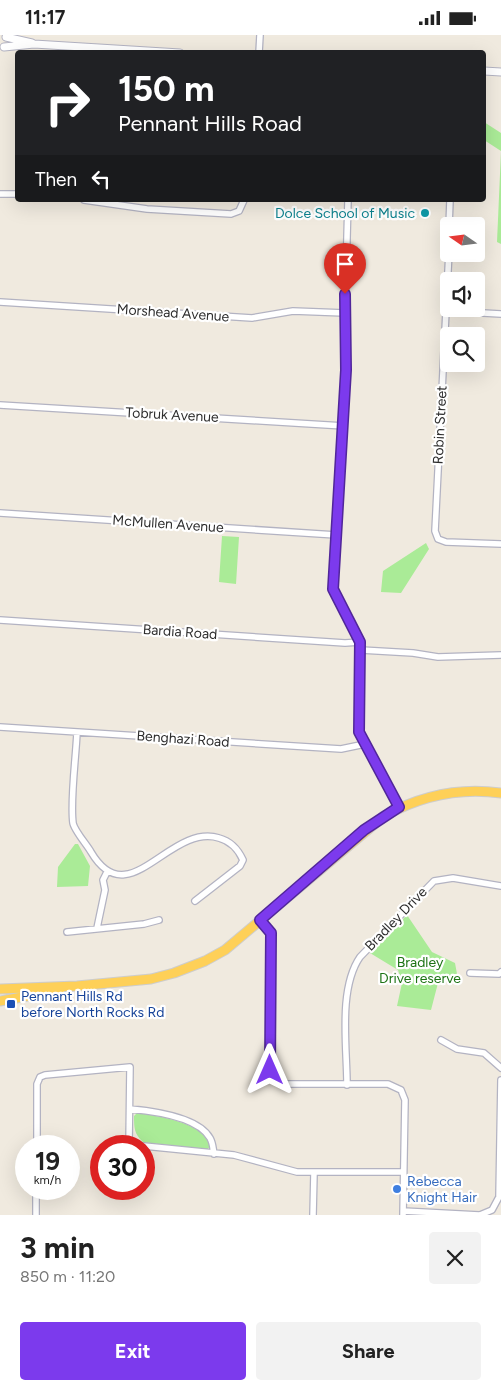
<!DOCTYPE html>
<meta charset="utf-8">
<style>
body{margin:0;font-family:Figtree,sans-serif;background:#f2f2f2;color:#222;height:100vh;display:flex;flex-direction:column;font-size:19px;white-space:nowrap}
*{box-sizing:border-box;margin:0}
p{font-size:16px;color:#767676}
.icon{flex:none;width:28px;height:28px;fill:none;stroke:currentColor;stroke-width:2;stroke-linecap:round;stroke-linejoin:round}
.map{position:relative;height:1180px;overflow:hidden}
.details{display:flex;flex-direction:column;background:#fff;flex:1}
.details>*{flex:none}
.hud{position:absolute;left:15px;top:15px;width:471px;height:152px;border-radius:5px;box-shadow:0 5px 20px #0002;background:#202124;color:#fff;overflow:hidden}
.needle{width:32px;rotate:284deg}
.controls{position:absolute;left:440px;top:182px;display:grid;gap:10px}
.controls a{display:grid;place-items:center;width:45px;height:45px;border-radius:5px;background:#fff;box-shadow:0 5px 20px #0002;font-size:25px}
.speed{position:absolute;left:15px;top:1100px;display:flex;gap:10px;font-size:25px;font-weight:700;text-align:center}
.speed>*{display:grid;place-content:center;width:65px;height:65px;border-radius:50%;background:#fff;box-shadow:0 5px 20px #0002;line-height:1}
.speed small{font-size:12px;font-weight:400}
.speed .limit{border:8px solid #d22;background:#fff;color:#111}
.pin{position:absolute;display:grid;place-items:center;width:42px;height:42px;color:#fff;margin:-51px -21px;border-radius:50% 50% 50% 0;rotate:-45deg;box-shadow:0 0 5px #0007}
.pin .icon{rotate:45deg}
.me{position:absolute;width:55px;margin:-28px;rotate:0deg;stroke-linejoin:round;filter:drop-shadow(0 0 4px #0008)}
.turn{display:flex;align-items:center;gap:18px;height:105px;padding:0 20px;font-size:22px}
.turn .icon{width:65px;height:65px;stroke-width:2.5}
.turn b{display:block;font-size:35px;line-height:42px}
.then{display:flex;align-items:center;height:48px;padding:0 20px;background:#0003;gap:10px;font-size:19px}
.round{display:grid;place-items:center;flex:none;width:52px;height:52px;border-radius:5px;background:#f2f2f2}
.overview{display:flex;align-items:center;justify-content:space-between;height:85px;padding:0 20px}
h1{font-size:30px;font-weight:700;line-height:38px}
.primary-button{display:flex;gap:10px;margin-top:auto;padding:10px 20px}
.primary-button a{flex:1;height:58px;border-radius:5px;background:#7c3aed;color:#fff;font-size:20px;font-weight:700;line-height:58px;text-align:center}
.primary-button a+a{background:#f2f2f2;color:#222}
.status{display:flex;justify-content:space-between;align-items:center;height:35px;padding:0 25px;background:#fff;direction:ltr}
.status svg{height:14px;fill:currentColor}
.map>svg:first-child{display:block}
.green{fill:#aaeb97}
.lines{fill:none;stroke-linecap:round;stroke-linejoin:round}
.minor-casing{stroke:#b3b3c2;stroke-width:8}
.tertiary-casing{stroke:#b3b3c2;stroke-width:9}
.trunk-casing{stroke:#cdcdcd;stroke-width:11}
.minor{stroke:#fff;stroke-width:5.5}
.tertiary{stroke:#fff;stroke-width:7}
.trunk{stroke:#fed058;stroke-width:9}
.route-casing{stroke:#51269a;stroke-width:12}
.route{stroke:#7c3aed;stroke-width:9}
.culture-dot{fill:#0f9aa8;stroke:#fff;stroke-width:2}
.transit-dot{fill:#1a4fb4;stroke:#fff;stroke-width:2}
.shop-dot{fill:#3f7fe0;stroke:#fff;stroke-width:2}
.labels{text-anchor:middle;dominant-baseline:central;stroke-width:4.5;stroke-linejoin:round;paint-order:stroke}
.culture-label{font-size:14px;fill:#0d838f;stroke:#fff;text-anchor:end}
.street-label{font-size:14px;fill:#2d2d2d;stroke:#fff}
.park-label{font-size:14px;fill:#1d7314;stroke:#fff}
.transit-label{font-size:14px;fill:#164399;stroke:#fff;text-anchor:start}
.shop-label{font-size:14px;fill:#366cbe;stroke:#fff;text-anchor:start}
</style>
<div class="status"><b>11:17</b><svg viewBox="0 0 49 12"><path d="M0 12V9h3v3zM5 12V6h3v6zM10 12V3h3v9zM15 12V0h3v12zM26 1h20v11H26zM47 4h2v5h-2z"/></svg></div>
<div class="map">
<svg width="501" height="1180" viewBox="0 0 501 1180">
<rect width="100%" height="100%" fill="#f0eadf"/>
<!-- green -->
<path class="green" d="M 484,87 L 501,98 L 501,209 L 497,207 L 501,116 L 484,105 Z
M 222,501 L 239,502 L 236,549 L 219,547 Z
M 426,508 L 429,514 L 401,558 L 381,557 L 383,536 Z
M 75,809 L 78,809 L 90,831 L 88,851 L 57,852 L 58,832 Z
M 407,880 L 432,917 L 455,928 L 457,939 L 438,948 L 431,975 L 397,971 L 402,948 L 398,935 L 370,918 Z
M 137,1078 C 154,1080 211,1089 210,1112 L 206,1115 L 143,1107 C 134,1099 134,1092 134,1081 Z"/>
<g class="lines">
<!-- minor casing -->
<g class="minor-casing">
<path id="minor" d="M 259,18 L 260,0
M 0,159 L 18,159
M 84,165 L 147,174 L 231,179 L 239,176 L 244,165
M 348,165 L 345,278 L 347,335 L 333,554 L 360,607 L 359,697 L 399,772
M 449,191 L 450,165
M 449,216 L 435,496 L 438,504 L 446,507 L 501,509
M 0,267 L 252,283 L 293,276 L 345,278
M 447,276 L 501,279
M 0,370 L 344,391
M 0,478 L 336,500
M 0,585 L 345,608 L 360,607
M 361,615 L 413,618 L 438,622 L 501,620
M 0,692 L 341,714 L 365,709
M 77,697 C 76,722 70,765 73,788 C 74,795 87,810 91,817 C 129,881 169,788 219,803 C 230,806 238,814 243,825 L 240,831 L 195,866
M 261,885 L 271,898 L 272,1041 L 282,1049 L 388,1049 L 401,1055 L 405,1065 L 403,1180
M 97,893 L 105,855 L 103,845 L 107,837
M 67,897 L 144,889 L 159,885
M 470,938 L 499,939 L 501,937
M 441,1005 L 457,1014 L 484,1018 L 501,1033
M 347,1050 C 347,1012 338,954 360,922 L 434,846 L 453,843 L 501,851
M 130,1074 C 152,1076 198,1082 210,1103 C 213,1108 213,1114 214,1119
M 37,1111 L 37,1049 L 40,1042 L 45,1040 L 130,1032 L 129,1109 L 143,1111
M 144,1111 L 234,1120 L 297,1137 L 403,1137
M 403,1176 L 479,1180
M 36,1180 L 36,1154
M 313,1180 L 314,1138
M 480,1180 L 492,1175 L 499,1162 L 501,1045"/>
</g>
<!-- tertiary casing -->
<g class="tertiary-casing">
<path id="tertiary" d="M 6,2 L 32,8
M 4,12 L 34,9 L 180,18
M 484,36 L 501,37"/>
</g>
<!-- trunk casing -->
<g class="trunk-casing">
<path id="trunk" d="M 0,954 L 77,951 L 151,944 L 174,938 L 205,926 L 225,915 L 384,781 C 420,761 459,752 501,758
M 0,966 L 60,955"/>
</g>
<!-- minor -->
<use href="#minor" class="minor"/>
<!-- tertiary -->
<use href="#tertiary" class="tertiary"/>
<!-- trunk -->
<use href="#trunk" class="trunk"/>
</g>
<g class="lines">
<!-- route casing -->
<g class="route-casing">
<path id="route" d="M 270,1035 L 271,898 L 260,885 L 364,795 L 399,772 L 359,697 L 360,607 L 333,554 L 346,335 L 345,259"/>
</g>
<!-- route -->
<use href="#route" class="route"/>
</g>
<!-- markers -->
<circle class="culture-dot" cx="425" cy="178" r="5"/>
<rect class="transit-dot" x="6" y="964" width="10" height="10" rx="2.5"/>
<circle class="shop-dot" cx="397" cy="1154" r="5"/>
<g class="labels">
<!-- culture labels -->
<g class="culture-label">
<text x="415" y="178">Dolce School of Music</text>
</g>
<!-- street labels -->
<g class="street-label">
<text transform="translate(173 278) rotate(4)">Morshead Avenue</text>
<text transform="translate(172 380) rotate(3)">Tobruk Avenue</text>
<text transform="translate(440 390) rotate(-87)">Robin Street</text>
<text transform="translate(168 489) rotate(4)">McMullen Avenue</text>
<text transform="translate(180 597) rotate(4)">Bardia Road</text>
<text transform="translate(183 704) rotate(4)">Benghazi Road</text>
<text transform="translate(396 884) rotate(-46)">Bradley Drive</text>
</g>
<!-- park labels -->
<g class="park-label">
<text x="420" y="927">Bradley<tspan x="420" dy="16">Drive reserve</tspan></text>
</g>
<!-- transit labels -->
<g class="transit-label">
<text x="21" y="961">Pennant Hills Rd<tspan x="21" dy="16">before North Rocks Rd</tspan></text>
</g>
<!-- shop labels -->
<g class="shop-label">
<text x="407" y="1146">Rebecca<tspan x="407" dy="16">Knight Hair</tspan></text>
</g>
</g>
</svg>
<div class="controls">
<a><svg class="needle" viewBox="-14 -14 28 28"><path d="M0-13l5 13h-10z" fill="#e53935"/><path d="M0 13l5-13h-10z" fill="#767676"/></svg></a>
<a><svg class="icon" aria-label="sound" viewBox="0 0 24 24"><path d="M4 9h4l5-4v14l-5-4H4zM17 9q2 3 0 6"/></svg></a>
<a><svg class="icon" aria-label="search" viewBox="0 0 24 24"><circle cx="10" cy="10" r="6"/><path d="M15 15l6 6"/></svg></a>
</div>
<div class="speed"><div>19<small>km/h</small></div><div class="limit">30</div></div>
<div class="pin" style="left:345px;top:259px;background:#d93025"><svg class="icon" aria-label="arrive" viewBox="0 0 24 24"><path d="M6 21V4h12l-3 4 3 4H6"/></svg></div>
<svg class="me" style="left:270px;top:1035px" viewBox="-20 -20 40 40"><path d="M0-17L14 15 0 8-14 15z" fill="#7c3aed" stroke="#fff" stroke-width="4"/></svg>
<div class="hud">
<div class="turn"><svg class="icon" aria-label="right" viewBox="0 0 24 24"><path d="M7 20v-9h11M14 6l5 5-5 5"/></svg><div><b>150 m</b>Pennant Hills Road</div></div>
<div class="then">Then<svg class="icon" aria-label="left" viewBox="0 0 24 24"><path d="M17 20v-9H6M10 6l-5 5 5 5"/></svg></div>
</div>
</div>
<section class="details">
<div class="overview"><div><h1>3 min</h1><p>850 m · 11:20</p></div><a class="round"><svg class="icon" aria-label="close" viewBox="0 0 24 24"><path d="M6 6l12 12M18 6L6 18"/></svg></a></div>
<div class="primary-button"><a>Exit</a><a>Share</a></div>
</section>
